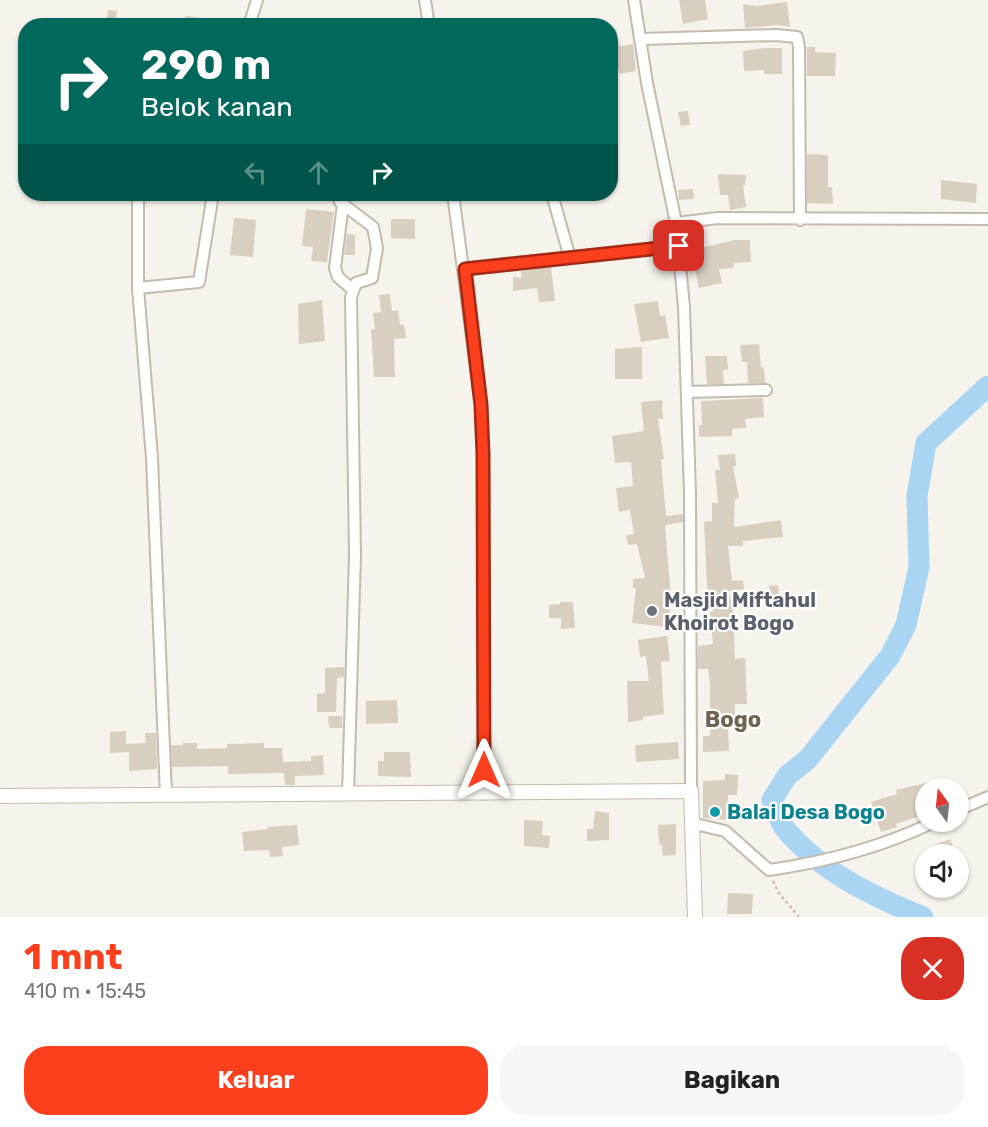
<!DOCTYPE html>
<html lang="id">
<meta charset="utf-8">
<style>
body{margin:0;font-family:Rubik,sans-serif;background:#f6f6f6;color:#222;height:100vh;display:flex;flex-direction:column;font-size:22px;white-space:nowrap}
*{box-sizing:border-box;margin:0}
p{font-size:20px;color:#767676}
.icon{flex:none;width:33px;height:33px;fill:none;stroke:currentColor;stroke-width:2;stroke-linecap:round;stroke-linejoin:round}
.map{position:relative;height:917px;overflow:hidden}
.drawer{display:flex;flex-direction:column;background:#fff;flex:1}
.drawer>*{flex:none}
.guide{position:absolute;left:18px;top:18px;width:600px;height:183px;border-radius:24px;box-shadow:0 2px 4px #0004;background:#00695c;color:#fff;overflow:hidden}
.needle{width:39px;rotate:345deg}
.fabs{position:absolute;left:915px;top:778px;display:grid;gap:12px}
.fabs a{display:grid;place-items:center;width:54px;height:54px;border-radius:50%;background:#fff;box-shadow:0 2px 4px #0004;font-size:30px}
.pin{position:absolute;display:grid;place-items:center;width:51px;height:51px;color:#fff;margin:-26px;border-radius:12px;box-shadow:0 3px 9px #0006}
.me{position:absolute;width:66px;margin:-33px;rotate:0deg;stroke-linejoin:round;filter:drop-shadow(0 0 4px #0008)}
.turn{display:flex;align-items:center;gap:21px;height:126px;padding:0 24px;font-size:27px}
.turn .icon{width:78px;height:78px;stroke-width:2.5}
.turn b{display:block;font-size:42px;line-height:51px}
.lanes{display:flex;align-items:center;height:57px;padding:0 24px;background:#0003;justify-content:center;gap:30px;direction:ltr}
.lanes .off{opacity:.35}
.round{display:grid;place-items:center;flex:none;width:63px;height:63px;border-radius:24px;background:#f6f6f6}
.headline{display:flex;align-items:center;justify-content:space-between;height:102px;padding:0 24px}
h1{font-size:36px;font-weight:700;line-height:45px;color:#fc3f1d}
.button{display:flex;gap:12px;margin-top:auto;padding:12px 24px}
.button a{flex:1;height:69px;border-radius:24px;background:#fc3f1d;color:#fff;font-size:24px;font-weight:700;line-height:69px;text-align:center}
.button a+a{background:#f6f6f6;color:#222}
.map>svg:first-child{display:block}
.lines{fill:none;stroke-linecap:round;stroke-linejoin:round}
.river{stroke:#a9d4f2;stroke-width:21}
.building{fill:#d8cfc1}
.minor-casing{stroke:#c2bbae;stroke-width:14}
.tertiary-casing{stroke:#c2bbae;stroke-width:16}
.path{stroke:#c4b79f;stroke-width:2;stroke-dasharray:3 3;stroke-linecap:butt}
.minor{stroke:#fff;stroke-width:10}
.tertiary{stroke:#fff;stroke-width:14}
.route-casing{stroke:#a42913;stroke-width:15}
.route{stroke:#fc3f1d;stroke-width:10}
.worship-dot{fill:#6b7280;stroke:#fff;stroke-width:2}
.culture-dot{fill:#0f9aa8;stroke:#fff;stroke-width:2}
.labels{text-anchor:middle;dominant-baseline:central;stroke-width:4.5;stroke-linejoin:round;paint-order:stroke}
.worship-label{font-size:20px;font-weight:bold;fill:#5b616d;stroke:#fff;text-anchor:start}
.culture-label{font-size:20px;font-weight:bold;fill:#0d838f;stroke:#fff;text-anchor:start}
.quarter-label{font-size:22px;font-weight:bold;fill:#6e6250;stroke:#fff}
</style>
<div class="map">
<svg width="988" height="917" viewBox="0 0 988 917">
<rect width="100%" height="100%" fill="#f6f3ec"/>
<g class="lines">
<!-- river -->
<path class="river" d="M 923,917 C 872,896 823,873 786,830 C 779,822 776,809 772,800 L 787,776 L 808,759 L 890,656 L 906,625 L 919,567 L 917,496 L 926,443 L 988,386"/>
</g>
<!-- building -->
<path class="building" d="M 679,0 L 705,0 L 708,19 L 683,24 Z
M 787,2 L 790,27 L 777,25 L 745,28 L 743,4 L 757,6 Z
M 108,10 L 117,11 L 115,26 L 106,26 Z
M 186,16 L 213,20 L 213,26 L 184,26 Z
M 610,29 L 616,29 L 619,46 L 633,44 L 636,71 L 619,74 L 617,60 L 610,61 Z
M 807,47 L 815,47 L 815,52 L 836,53 L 835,76 L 807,76 Z
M 764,48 L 782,48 L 782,74 L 764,74 L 764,70 L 744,71 L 743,51 Z
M 688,111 L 690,125 L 681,126 L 678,112 Z
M 807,154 L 828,155 L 828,187 L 832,187 L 833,204 L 807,203 Z
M 718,174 L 746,175 L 745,185 L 743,185 L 746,207 L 730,210 L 728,195 L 720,195 Z
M 941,180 L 977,184 L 976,203 L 941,199 Z
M 693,189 L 694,199 L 679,200 L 678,190 Z
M 306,209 L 334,212 L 327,262 L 311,261 L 313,247 L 302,246 Z
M 234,218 L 256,220 L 253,257 L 230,255 Z
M 391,219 L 415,219 L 415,239 L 391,238 Z
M 347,234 L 355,235 L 355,255 L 344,255 Z
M 735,240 L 750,240 L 751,262 L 734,263 L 734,268 L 719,269 L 722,283 L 699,288 L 695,269 L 700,268 L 696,249 Z
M 551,267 L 555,301 L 539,302 L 537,288 L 513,291 L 513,277 L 521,278 L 521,271 Z
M 390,294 L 392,311 L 398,310 L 400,325 L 404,325 L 406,338 L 394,339 L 395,377 L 374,377 L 371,329 L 375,329 L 373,313 L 381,312 L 379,295 Z
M 322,300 L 325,341 L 299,344 L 298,304 Z
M 658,301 L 660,316 L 665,315 L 669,338 L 641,342 L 634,304 Z
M 759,344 L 761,368 L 764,367 L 765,383 L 748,383 L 747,362 L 742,362 L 740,345 Z
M 642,347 L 642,379 L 615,379 L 615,349 Z
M 705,356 L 727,356 L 728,370 L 723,370 L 724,384 L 707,384 Z
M 763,398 L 764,417 L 745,419 L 746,428 L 732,429 L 732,436 L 699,437 L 699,425 L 702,425 L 701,401 Z
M 662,400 L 663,419 L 658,419 L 664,459 L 661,459 L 666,516 L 683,514 L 683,522 L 665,525 L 671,598 L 668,627 L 632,623 L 636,588 L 633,588 L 633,579 L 645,578 L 637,544 L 628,545 L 626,535 L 634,534 L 630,510 L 619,512 L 616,488 L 633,486 L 631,462 L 615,463 L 612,436 L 644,431 L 641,402 Z
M 735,454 L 736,466 L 733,466 L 739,498 L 735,499 L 734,527 L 781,520 L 783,537 L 743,541 L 743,546 L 728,546 L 732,581 L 743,580 L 744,589 L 729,591 L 733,610 L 735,659 L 745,658 L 747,704 L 735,704 L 735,723 L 728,723 L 729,751 L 703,752 L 703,736 L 710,736 L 710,683 L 708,669 L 698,669 L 698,646 L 713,644 L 710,612 L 713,612 L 707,585 L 704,522 L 712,521 L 712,503 L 718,503 L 715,470 L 720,470 L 718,455 Z
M 778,585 L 780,601 L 771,603 L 769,586 Z
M 560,602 L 573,602 L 575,628 L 561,629 L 561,618 L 549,618 L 549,605 L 560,604 Z
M 667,636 L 670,661 L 661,662 L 664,714 L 643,717 L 643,720 L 628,722 L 627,681 L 649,681 L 646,656 L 640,657 L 638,640 Z
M 344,667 L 344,677 L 337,678 L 336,712 L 317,712 L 317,694 L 325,693 L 325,668 Z
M 397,700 L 398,723 L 366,724 L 366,701 Z
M 328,716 L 342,716 L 342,728 L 329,728 Z
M 126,731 L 126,744 L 146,743 L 145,733 L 156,733 L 157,769 L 129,771 L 129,752 L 110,753 L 110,732 Z
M 678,742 L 679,759 L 636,762 L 635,745 Z
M 183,743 L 197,743 L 197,749 L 227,748 L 227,744 L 264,743 L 264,748 L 282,748 L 283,762 L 311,761 L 311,756 L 323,755 L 324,775 L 295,776 L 295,785 L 285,785 L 284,773 L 228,774 L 228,766 L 172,767 L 171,745 L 183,745 Z
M 384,752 L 410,752 L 411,777 L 378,776 L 378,761 L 384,761 Z
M 725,774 L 738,775 L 737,795 L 728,795 L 728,820 L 703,818 L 703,781 L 725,780 Z
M 926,783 L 926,809 L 919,811 L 920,816 L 896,824 L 897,827 L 881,832 L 871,802 L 897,794 L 896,790 Z
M 595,811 L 609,813 L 609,840 L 587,841 L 587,829 L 593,829 Z
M 524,820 L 543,821 L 542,835 L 550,836 L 549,848 L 524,846 Z
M 676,824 L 676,855 L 663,856 L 662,845 L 659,845 L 658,825 Z
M 297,825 L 299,845 L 282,847 L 283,856 L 270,857 L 269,850 L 244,851 L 242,832 L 267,829 L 267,827 Z
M 950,839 L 954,849 L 950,851 L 951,855 L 935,855 L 931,846 Z
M 728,893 L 753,894 L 752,914 L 727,914 Z"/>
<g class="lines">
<!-- minor casing -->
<g class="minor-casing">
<path id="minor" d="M 425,0 L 429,26
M 634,0 L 647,83 L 676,223 L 684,307 L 690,493 L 691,791
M 249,26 L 257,0
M 642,39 L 776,35 L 797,37 L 799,47 L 800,220
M 138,194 L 138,288 L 199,282 L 213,194
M 338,194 L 340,202 L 373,227 L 377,248 L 372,278 L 356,283 L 351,297 L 355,555 L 348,794
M 453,194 L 481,405 L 483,454 L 484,794
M 552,194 L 570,258
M 343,204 L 335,268 L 338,277 L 352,289
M 676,223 L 718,218 L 988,219
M 465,269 L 679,246
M 138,288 L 152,458 L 166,795
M 688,392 L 766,390
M 958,810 L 988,797
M 691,823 L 725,831 L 769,870 C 826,862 882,847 934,822"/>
</g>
<!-- tertiary casing -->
<g class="tertiary-casing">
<path id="tertiary" d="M 0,796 L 691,791 L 695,917"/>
</g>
<!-- path -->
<path class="path" d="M 773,881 L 778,892 L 799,917"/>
<!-- minor -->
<use href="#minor" class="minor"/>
<!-- tertiary -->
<use href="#tertiary" class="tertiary"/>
</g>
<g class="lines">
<!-- route casing -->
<g class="route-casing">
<path id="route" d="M 484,770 L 483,454 L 481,405 L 465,269 L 679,246"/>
</g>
<!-- route -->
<use href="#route" class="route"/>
</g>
<!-- markers -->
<circle class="worship-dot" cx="652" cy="611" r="6"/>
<circle class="culture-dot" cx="715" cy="812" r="6"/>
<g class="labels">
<!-- worship labels -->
<g class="worship-label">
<text x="664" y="600">Masjid Miftahul<tspan x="664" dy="23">Khoirot Bogo</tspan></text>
</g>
<!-- culture labels -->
<g class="culture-label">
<text x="727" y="812">Balai Desa Bogo</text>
</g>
<!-- quarter labels -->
<g class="quarter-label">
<text x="733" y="719">Bogo</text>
</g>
</g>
</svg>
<div class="fabs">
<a><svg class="needle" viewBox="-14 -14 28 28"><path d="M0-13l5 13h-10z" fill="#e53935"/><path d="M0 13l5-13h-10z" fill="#767676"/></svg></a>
<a><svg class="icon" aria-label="sound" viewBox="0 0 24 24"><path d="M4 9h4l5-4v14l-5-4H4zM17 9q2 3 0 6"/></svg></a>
</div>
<div class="pin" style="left:679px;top:246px;background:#d93025"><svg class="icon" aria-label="arrive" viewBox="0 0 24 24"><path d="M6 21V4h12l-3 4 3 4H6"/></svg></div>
<svg class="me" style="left:484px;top:770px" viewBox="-20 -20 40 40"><path d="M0-17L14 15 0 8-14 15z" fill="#fc3f1d" stroke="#fff" stroke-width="4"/></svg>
<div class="guide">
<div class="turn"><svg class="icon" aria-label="right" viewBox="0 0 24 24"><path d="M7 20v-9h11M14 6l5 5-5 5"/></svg><div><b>290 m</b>Belok kanan</div></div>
<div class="lanes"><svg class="icon off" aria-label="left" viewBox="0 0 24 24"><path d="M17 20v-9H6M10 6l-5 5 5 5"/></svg><svg class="icon off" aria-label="ahead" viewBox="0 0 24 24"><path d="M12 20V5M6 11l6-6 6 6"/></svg><svg class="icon" aria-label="right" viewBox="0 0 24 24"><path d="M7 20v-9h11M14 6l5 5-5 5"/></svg></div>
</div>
</div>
<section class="drawer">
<div class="headline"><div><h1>1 mnt</h1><p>410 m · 15:45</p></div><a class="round" style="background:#d93025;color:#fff"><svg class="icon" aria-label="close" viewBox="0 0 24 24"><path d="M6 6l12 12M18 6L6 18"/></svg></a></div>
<div class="button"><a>Keluar</a><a>Bagikan</a></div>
</section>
